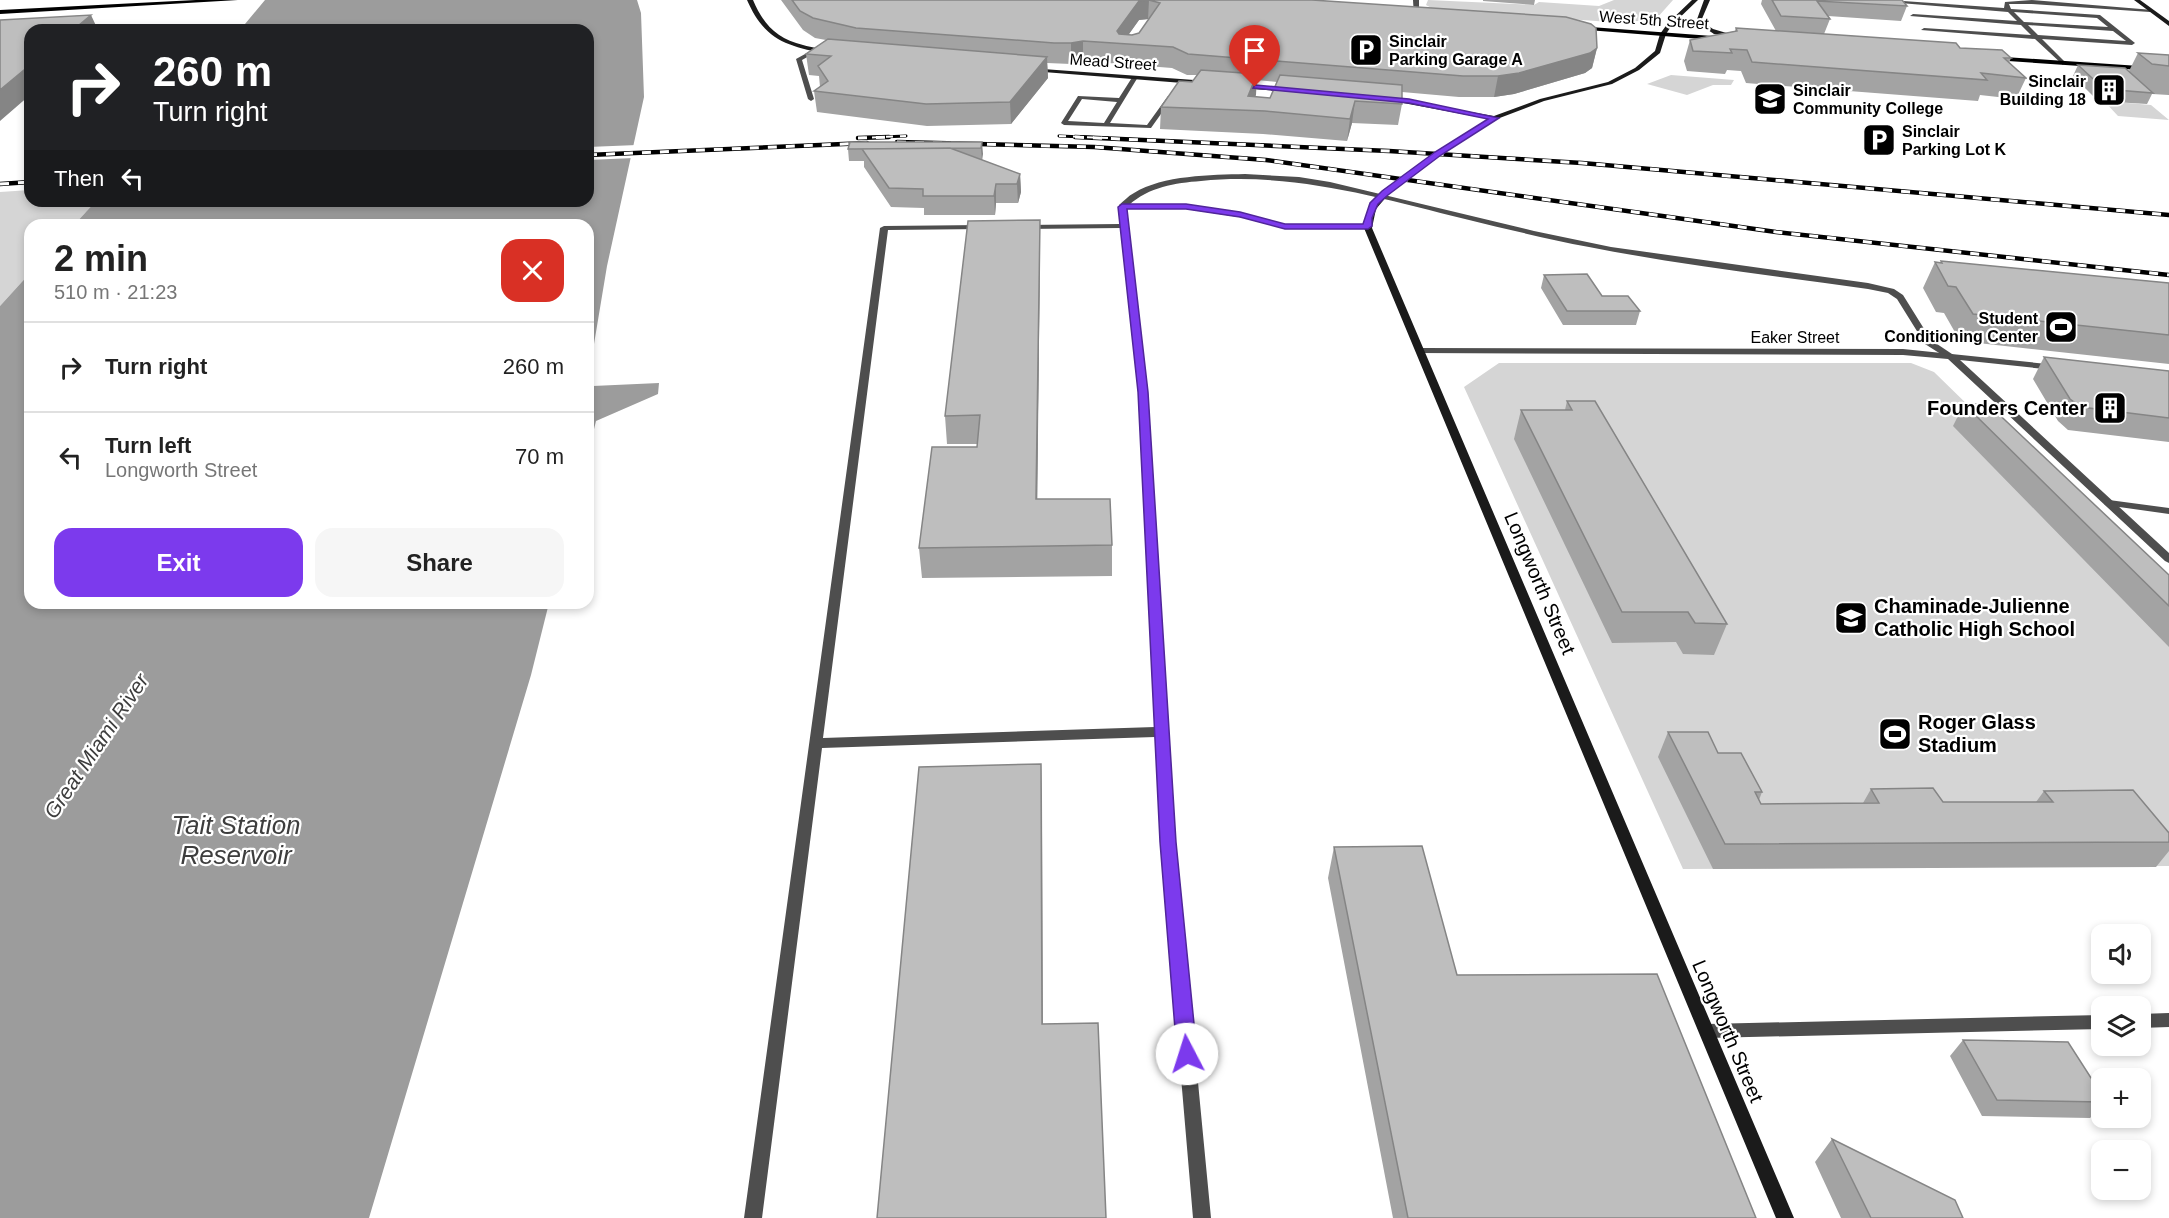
<!DOCTYPE html>
<meta charset="utf-8">
<style>
body{margin:0;font-family:Arial,sans-serif;background:#f6f6f6;color:#222;height:100vh;display:flex;flex-direction:column;font-size:22px;white-space:nowrap}
*{box-sizing:border-box;margin:0}
p{font-size:20px;color:#767676}
.icon{flex:none;width:33px;height:33px;fill:none;stroke:currentColor;stroke-width:2;stroke-linecap:round;stroke-linejoin:round}
.map{position:relative;flex:1;overflow:hidden}
.sheet{position:absolute;left:24px;top:219px;width:570px;height:390px;display:flex;flex-direction:column;background:#fff;border-radius:18px;box-shadow:0 3px 9px #0003}
.sheet>*{flex:none}
.banner{position:absolute;left:24px;top:24px;width:570px;height:183px;border-radius:18px;box-shadow:0 3px 9px #0003;background:#202124;color:#fff;overflow:hidden}
.controls{position:absolute;left:2091px;top:924px;display:grid;gap:12px}
.controls a{display:grid;place-items:center;width:60px;height:60px;border-radius:12px;background:#fff;box-shadow:0 3px 9px #0003;font-size:30px}
.pin{position:absolute;display:grid;place-items:center;width:51px;height:51px;color:#fff;margin:-62px -26px;border-radius:50% 50% 50% 0;rotate:-45deg;box-shadow:0 0 6px #0007}
.pin .icon{rotate:45deg}
.me{position:absolute;width:66px;margin:-33px;rotate:355deg;stroke-linejoin:round;filter:drop-shadow(0 0 4px #0008)}
.turn{display:flex;align-items:center;gap:21px;height:126px;padding:0 30px;font-size:27px}
.turn .icon{width:78px;height:78px;stroke-width:2.5}
.turn b{display:block;font-size:42px;line-height:51px}
.then{display:flex;align-items:center;height:57px;padding:0 30px;background:#0003;gap:12px;font-size:22px}
.round{display:grid;place-items:center;flex:none;width:63px;height:63px;border-radius:18px;background:#f6f6f6}
.headline{display:flex;align-items:center;justify-content:space-between;height:102px;padding:0 30px}
h1{font-size:36px;font-weight:800;line-height:45px}
.cta{display:flex;gap:12px;margin-top:auto;padding:12px 30px}
.cta a{flex:1;height:69px;border-radius:18px;background:#7c3aed;color:#fff;font-size:24px;font-weight:800;line-height:69px;text-align:center}
.cta a+a{background:#f6f6f6;color:#222}
ul{padding:0;list-style:none}
li{display:flex;align-items:center;gap:18px;height:90px;padding:0 30px;border-top:2px solid #e0e0e0}
li div{flex:1}
li b{display:block;font-size:22px}
li em{font-style:normal}
.map>svg:first-child{display:block}
.green{fill:#d5d5d5}
.water{fill:#9c9c9c}
.pier{fill:#fff}
.lines{fill:none;stroke-linecap:round;stroke-linejoin:round}
.lane{fill:#4e4e4e;fill-rule:evenodd}
.street{fill:#4e4e4e;fill-rule:evenodd}
.secondary{fill:#1b1b1b;fill-rule:evenodd}
.primary{fill:#000;fill-rule:evenodd}
.rail-far1-casing{stroke:#000;stroke-width:3}
.rail-casing{stroke:#000;stroke-width:4.5}
.rail-far1{stroke:#fff;stroke-width:2;stroke-dasharray:7;stroke-linecap:butt}
.rail{stroke:#fff;stroke-width:3;stroke-dasharray:9;stroke-linecap:butt}
.wall{fill:#a3a3a3;fill-rule:evenodd}
.shaded-wall{fill:#858585}
.building{fill:#bebebe;stroke:#858585;stroke-width:1.5;fill-rule:evenodd}
.route{fill:#7c3aed;stroke:#51269a;stroke-width:1.5}
.labels{text-anchor:middle;dominant-baseline:central;stroke-width:4.5;stroke-linejoin:round;paint-order:stroke}
.far-street-label{font-size:16px;fill:#000;stroke:#fff}
.far-poi-label{font-size:16px;font-weight:bold;fill:#000;stroke:#fff;text-anchor:start}
.poi-label{font-size:20px;font-weight:bold;fill:#000;stroke:#fff;text-anchor:start}
.street-label{font-size:20px;fill:#000;stroke:#fff}
.water-label{font-size:21px;font-style:italic;fill:#3d3d3d;stroke:#fff}
.near-water-label{font-size:26px;font-style:italic;fill:#3d3d3d;stroke:#fff}
</style>
<div class="map">
<svg width="2169" height="1218" viewBox="0 0 2169 1218">
<rect width="100%" height="100%" fill="#fff"/>
<!-- green -->
<path class="green" d="M 1428,0 L 1534,5 L 1539,2 L 1599,6 L 1614,0 L 1673,0 L 1657,18 L 1625,23 L 1435,10 L 1426,5 Z
M 1671,75 L 1734,80 L 1731,85 L 1713,85 L 1687,95 L 1647,84 Z
M 2104,101 L 2151,105 L 2169,120 L 2118,116 Z
M 30,190 L 30,201 L 96,201 L 74,225 L 30,225 L 30,273 L 0,306 L 0,192 Z
M 1499,363 L 1911,363 L 1934,372 L 2169,601 L 2169,866 L 1683,869 L 1464,387 Z"/>
<!-- water -->
<path class="water" d="M 265,0 L 637,0 L 641,13 L 644,97 L 607,266 L 589,374 L 593,386 L 659,383 L 658,394 L 596,421 L 588,454 L 588,225 L 74,225 L 96,201 L 588,201 L 588,30 L 240,30 Z
M 30,273 L 30,603 L 549,603 L 531,675 L 369,1218 L 0,1218 L 0,306 Z"/>
<!-- pier -->
<path class="pier" d="M 637,145 L 634,158 L 588,160 L 588,147 Z"/>
<g class="lines">
<!-- lane -->
<path class="lane" d="M 1413,0 L 1419,0 L 1419,18 L 1414,17 Z
M 2032,0 L 2153,10 L 2150,12 L 2032,4 L 2009,4 L 2011,9 L 2100,15 L 2135,43 L 2132,45 L 2042,39 L 2065,62 L 2063,65 L 2035,39 L 1921,30 L 1924,28 L 2031,35 L 2021,25 L 1910,16 L 1913,14 L 2017,21 L 2008,12 L 1900,3 L 1903,1 L 2004,8 L 2005,2 ZM 2014,12 L 2097,18 L 2108,27 L 2024,22 ZM 2028,25 L 2113,31 L 2126,41 L 2038,35 Z
M 106,27 L 108,30 L 83,30 L 86,28 Z
M 816,48 L 818,51 L 802,60 L 814,99 L 811,101 L 808,99 L 796,59 Z
M 1133,76 L 1138,77 L 1110,123 L 1147,125 L 1168,96 L 1172,96 L 1173,97 L 1151,128 L 1064,125 L 1061,123 L 1078,96 L 1119,98 ZM 1082,99 L 1117,102 L 1104,123 L 1068,121 Z
M 1245,174 L 1299,177 L 1330,182 L 1534,231 L 1611,247 L 1868,283 L 1894,289 L 1903,295 L 1931,340 L 1955,356 L 1950,359 L 1947,358 L 1925,344 L 1897,299 L 1888,293 L 1868,289 C 1775,276 1681,265 1589,247 C 1547,239 1506,229 1465,219 C 1377,197 1292,172 1201,181 C 1175,183 1149,187 1129,205 L 1186,205 L 1245,214 L 1285,224 L 1368,225 L 1372,227 L 1368,229 L 1285,228 L 1245,218 L 1186,209 L 1126,209 L 1148,392 L 1175,842 L 1211,1218 L 1193,1218 L 1161,842 L 1155,737 L 822,748 L 762,1218 L 744,1218 L 880,228 L 884,226 L 982,225 L 986,227 L 982,229 L 888,230 L 823,738 L 1155,727 L 1138,392 L 1121,228 L 1024,229 L 1020,227 L 1024,225 L 1120,224 L 1119,205 C 1124,201 1128,196 1134,193 C 1163,175 1211,175 1245,174 Z
M 2109,500 L 2169,508 L 2169,514 L 2105,505 L 2104,503 Z
M 2169,1013 L 2169,1027 L 2140,1028 L 2140,1014 Z
M 2102,1015 L 2102,1029 L 1707,1038 L 1701,1036 L 1699,1031 L 1701,1026 L 1707,1024 Z"/>
<!-- street -->
<path class="street" d="M 1420,348 L 1903,349 L 2057,365 L 2059,367 L 2054,370 L 1960,360 L 2169,553 L 2169,563 L 2165,561 L 1948,359 L 1903,355 L 1417,353 L 1417,349 Z"/>
<!-- secondary -->
<path class="secondary" d="M 747,0 L 753,0 C 763,24 777,39 803,45 C 812,48 823,48 831,52 L 828,54 C 787,46 765,41 747,0 Z
M 1692,0 L 1698,0 L 1672,25 L 1666,34 L 1660,53 L 1639,70 L 1612,84 L 1544,101 L 1497,119 L 1440,155 L 1388,195 L 1376,209 L 1372,228 L 1794,1218 L 1776,1218 L 1364,228 L 1369,209 L 1382,191 L 1436,153 L 1489,119 L 1387,100 L 1385,99 L 1385,97 L 1494,116 L 1540,99 L 1608,82 L 1635,68 L 1655,51 L 1660,34 L 1668,23 Z
M 1704,0 L 1710,0 L 1701,21 L 1713,29 L 1740,37 L 1740,39 L 1714,34 L 1696,22 Z
M 2134,0 L 2140,0 L 2169,21 L 2169,26 Z
M 1029,68 L 1208,81 L 1211,83 L 1208,85 L 1031,71 Z
M 1238,85 L 1289,88 L 1292,90 L 1289,92 L 1240,88 Z"/>
<!-- primary -->
<path class="primary" d="M 196,0 L 238,0 L 0,14 L 0,10 Z
M 1577,26 L 1726,37 L 1730,39 L 1726,41 L 1575,29 Z
M 1990,56 L 2169,68 L 2169,72 L 1993,60 Z"/>
<!-- rail-far1 casing -->
<g class="rail-far1-casing">
<path id="rail-far1" d="M 1059,136 L 1108,138
M 858,138 L 906,136"/>
</g>
<!-- rail casing -->
<g class="rail-casing">
<path id="rail" d="M 1075,137 L 1389,151 L 1582,163 L 2169,215
M 858,138 L 889,137
M 897,142 L 1094,147 L 1266,160 L 1776,232 L 2169,275
M 588,155 L 867,143
M 0,184 L 30,182"/>
</g>
<!-- rail-far1 -->
<use href="#rail-far1" class="rail-far1"/>
<!-- rail -->
<use href="#rail" class="rail"/>
</g>
<!-- wall -->
<path class="wall" d="M 781,0 L 1312,0 L 1597,48 L 1592,68 L 1585,73 L 1514,94 L 1494,97 L 1459,97 L 1402,92 L 1402,104 L 1398,125 L 1352,123 L 1347,141 L 1263,134 L 1160,129 L 1161,107 L 1192,82 L 1197,75 L 1187,75 L 1172,68 L 1083,61 L 1071,64 L 1047,63 L 1048,78 L 1011,124 L 927,126 L 817,112 L 814,91 L 820,87 L 819,76 L 809,75 L 806,54 L 826,40 L 815,38 L 803,30 ZM 1149,19 L 1139,33 L 1132,35 L 1128,35 L 1139,20 ZM 1257,80 L 1277,82 L 1270,98 L 1255,97 Z
M 1483,0 L 1535,0 L 1534,5 L 1483,1 Z
M 1762,0 L 1902,0 L 1907,6 L 1901,21 L 1828,16 L 1830,19 L 1824,34 L 1960,48 L 2011,58 L 2009,63 L 2026,78 L 2016,99 L 1980,95 L 1978,101 L 1746,83 L 1741,71 L 1727,70 L 1725,74 L 1687,71 L 1684,61 L 1690,40 L 1735,31 L 1736,28 L 1776,31 L 1761,4 Z
M 2138,53 L 2169,55 L 2169,95 L 2152,94 L 2147,104 L 2098,101 L 2073,76 L 2078,65 L 2129,71 Z
M 982,142 L 982,160 L 1020,174 L 1021,192 L 1018,203 L 996,203 L 995,215 L 924,215 L 924,208 L 891,207 L 864,167 L 864,161 L 849,161 L 848,149 Z
M 1040,220 L 1040,245 L 1037,499 L 1112,545 L 1112,576 L 922,578 L 919,548 L 977,447 L 977,444 L 947,444 L 945,416 Z
M 1941,261 L 2169,283 L 2169,364 L 1960,341 L 1944,313 L 1936,312 L 1923,288 L 1935,262 L 1940,263 Z
M 1544,275 L 1640,311 L 1636,325 L 1563,325 L 1541,288 Z
M 2044,357 L 2169,371 L 2169,442 L 2068,430 L 2058,421 L 2033,379 Z
M 1567,401 L 1727,624 L 1714,655 L 1683,654 L 1676,642 L 1612,643 L 1514,439 L 1521,410 L 1565,410 Z
M 1964,404 L 2169,575 L 2169,647 L 1953,426 Z
M 1668,732 L 1718,753 L 1762,792 L 1759,800 L 1761,804 L 1863,803 L 1871,789 L 1943,802 L 2036,802 L 2044,791 L 2169,833 L 2169,851 L 2156,867 L 1713,869 L 1658,757 Z
M 1334,847 L 1457,975 L 1756,1218 L 1393,1218 L 1328,878 Z
M 1963,1040 L 2102,1095 L 2102,1107 L 2090,1118 L 1982,1116 L 1950,1056 Z
M 1832,1139 L 1963,1218 L 1841,1218 L 1815,1162 Z"/>
<!-- shaded-wall -->
<path class="shaded-wall" d="M 1149,0 L 1148,19 L 1139,20 L 1122,44 L 1117,31 L 1139,1 Z
M 91,15 L 98,30 L 73,30 Z
M 1083,41 L 1083,61 L 1071,64 L 1071,43 Z
M 1597,48 L 1592,68 L 1585,73 L 1514,94 L 1494,97 L 1498,76 Z
M 1047,57 L 1048,78 L 1011,124 L 1010,102 Z
M 30,65 L 30,95 L 0,121 L 0,90 Z
M 1257,74 L 1256,95 L 1249,111 L 1248,96 Z
M 1355,101 L 1352,123 L 1347,141 L 1350,119 Z
M 982,142 L 983,154 L 982,161 L 981,148 Z
M 1020,174 L 1021,192 L 1018,203 L 1017,184 Z
M 996,184 L 996,203 L 995,215 L 994,196 Z
M 1040,220 L 1040,245 L 1037,529 L 1036,499 Z
M 1041,764 L 1042,796 L 1043,1055 L 1042,1024 Z"/>
<!-- building -->
<path class="building" d="M 792,0 L 1312,0 L 1566,17 L 1591,24 L 1596,28 L 1597,48 L 1590,53 L 1519,73 L 1498,76 L 1463,76 L 1188,54 L 1173,47 L 1083,41 L 1071,43 L 1054,43 L 856,28 L 813,18 L 800,11 ZM 1149,0 L 1160,3 L 1139,33 L 1132,35 L 1119,34 L 1117,31 L 1139,1 Z
M 1772,0 L 1902,0 L 1907,6 L 1817,1 L 1830,19 L 1781,16 Z
M 91,15 L 73,30 L 30,30 L 30,65 L 0,90 L 0,20 Z
M 1736,28 L 1956,43 L 1960,48 L 2002,50 L 2011,58 L 2004,58 L 2026,78 L 1981,73 L 1987,80 L 1752,62 L 1747,50 L 1730,49 L 1732,53 L 1693,51 L 1690,40 L 1737,31 Z
M 828,39 L 1047,57 L 1010,102 L 926,104 L 814,91 L 828,81 L 818,66 L 831,56 L 806,54 Z
M 2138,53 L 2169,55 L 2169,66 L 2152,64 Z
M 2078,65 L 2125,68 L 2153,93 L 2104,89 Z
M 1201,70 L 1257,74 L 1248,96 L 1270,98 L 1280,75 L 1402,85 L 1402,104 L 1355,101 L 1350,119 L 1265,111 L 1161,107 L 1179,81 L 1192,82 Z
M 850,142 L 982,142 L 981,148 L 848,149 Z
M 950,148 L 1020,174 L 1017,184 L 996,184 L 994,196 L 923,196 L 923,189 L 889,188 L 862,149 Z
M 1040,220 L 1036,499 L 1110,499 L 1112,545 L 919,548 L 932,447 L 977,447 L 980,415 L 945,416 L 968,221 Z
M 1941,261 L 2169,283 L 2169,335 L 1973,314 L 1956,287 L 1948,286 L 1935,262 L 1942,263 Z
M 1587,274 L 1602,296 L 1628,296 L 1640,311 L 1567,311 L 1544,275 Z
M 2044,357 L 2169,371 L 2169,418 L 2081,407 L 2070,399 Z
M 1567,401 L 1595,401 L 1727,624 L 1695,623 L 1688,612 L 1622,612 L 1521,410 L 1572,410 Z
M 1964,404 L 1988,404 L 2169,575 L 2169,606 Z
M 1668,732 L 1708,732 L 1718,753 L 1741,753 L 1762,792 L 1755,792 L 1761,804 L 1879,803 L 1871,789 L 1933,788 L 1943,802 L 2053,802 L 2044,791 L 2133,790 L 2169,833 L 2169,842 L 1725,844 Z
M 1041,764 L 1042,1024 L 1098,1023 L 1106,1218 L 877,1218 L 919,767 Z
M 1422,846 L 1457,975 L 1657,974 L 1756,1218 L 1408,1218 L 1334,847 Z
M 1963,1040 L 2068,1042 L 2102,1095 L 2102,1102 L 1997,1100 Z
M 1832,1139 L 1955,1200 L 1963,1218 L 1871,1218 Z"/>
<!-- route -->
<path class="route" d="M 1255,85 L 1409,99 L 1499,118 L 1441,155 L 1388,195 L 1378,204 L 1372,218 L 1372,226 L 1368,229 L 1285,229 L 1240,217 L 1186,209 L 1127,209 L 1148,392 L 1176,842 L 1197,1054 L 1194,1060 L 1187,1062 L 1180,1060 L 1177,1054 L 1160,842 L 1138,392 L 1118,207 L 1122,204 L 1186,204 L 1240,212 L 1285,224 L 1363,224 L 1370,203 L 1382,191 L 1435,152 L 1488,119 L 1409,103 L 1253,88 Z"/>
<!-- icons -->
<defs>
<g id="parking-square" transform="scale(1.725)"><rect x="-9" y="-9" width="18" height="18" rx="4" fill="#000" stroke="#fff"/><path d="M-3.5-5.5H1a3.5 3.5 0 0 1 0 7H-1V5.5H-3.5ZM-1-3.4V-.6H.8a1.4 1.4 0 0 0 0-2.8Z" fill="#fff"/></g>
<g id="building-square" transform="scale(1.725)"><rect x="-9" y="-9" width="18" height="18" rx="4" fill="#000" stroke="#fff"/><path d="M-4-6H4V6H1V3H-1V6H-4ZM-2.5-4.3h1.7v1.8h-1.7ZM.8-4.3h1.7v1.8H.8ZM-2.5-1h1.7V.8h-1.7ZM.8-1h1.7V.8H.8Z" fill="#fff"/></g>
<g id="university-square" transform="scale(1.725)"><rect x="-9" y="-9" width="18" height="18" rx="4" fill="#000" stroke="#fff"/><path d="M0-5L7-2L0 1L-7-2ZM-4 1L0 2.5L4 1V4Q0 6-4 4Z" fill="#fff"/></g>
<g id="stadium-square" transform="scale(1.725)"><rect x="-9" y="-9" width="18" height="18" rx="4" fill="#000" stroke="#fff"/><path d="M0-5a6.5 5 0 1 0 0 10a6.5 5 0 1 0 0-10ZM-3.5-1.8h7v3.6h-7Z" fill="#fff"/></g>
<g id="school-square" transform="scale(1.725)"><rect x="-9" y="-9" width="18" height="18" rx="4" fill="#000" stroke="#fff"/><path d="M0-5L7-2L0 1L-7-2ZM-4 1L0 2.5L4 1V4Q0 6-4 4Z" fill="#fff"/></g>
</defs>
<g fill-rule="evenodd">
<use href="#parking-square" x="1366" y="50"/>
<use href="#building-square" x="2109" y="90"/>
<use href="#university-square" x="1770" y="99"/>
<use href="#parking-square" x="1879" y="140"/>
<use href="#stadium-square" x="2061" y="327"/>
<use href="#building-square" x="2110" y="408"/>
<use href="#school-square" x="1851" y="618"/>
<use href="#stadium-square" x="1895" y="734"/>
</g>
<g class="labels">
<!-- far-street labels -->
<g class="far-street-label">
<text transform="translate(1654 20) rotate(4)">West 5th Street</text>
<text transform="translate(1113 62) rotate(4)">Mead Street</text>
<text x="1795" y="337">Eaker Street</text>
</g>
<!-- far-poi labels -->
<g class="far-poi-label">
<text x="1389" y="41">Sinclair<tspan x="1389" dy="18">Parking Garage A</tspan></text>
<text x="2086" y="81" text-anchor="end">Sinclair<tspan x="2086" dy="18">Building 18</tspan></text>
<text x="1793" y="90">Sinclair<tspan x="1793" dy="18">Community College</tspan></text>
<text x="1902" y="131">Sinclair<tspan x="1902" dy="18">Parking Lot K</tspan></text>
<text x="2038" y="318" text-anchor="end">Student<tspan x="2038" dy="18">Conditioning Center</tspan></text>
</g>
<!-- poi labels -->
<g class="poi-label">
<text x="2087" y="408" text-anchor="end">Founders Center</text>
<text x="1874" y="606">Chaminade-Julienne<tspan x="1874" dy="23">Catholic High School</tspan></text>
<text x="1918" y="722">Roger Glass<tspan x="1918" dy="23">Stadium</tspan></text>
</g>
<!-- street labels -->
<g class="street-label">
<text transform="translate(1540 583) rotate(67)">Longworth Street</text>
<text transform="translate(1728 1031) rotate(67)">Longworth Street</text>
</g>
<!-- water labels -->
<g class="water-label">
<text transform="translate(96 746) rotate(-56)">Great Miami River</text>
</g>
<!-- near-water labels -->
<g class="near-water-label">
<text x="236" y="825">Tait Station<tspan x="236" dy="30">Reservoir</tspan></text>
</g>
</g>
</svg>
<div class="controls">
<a><svg class="icon" aria-label="sound" viewBox="0 0 24 24"><path d="M4 9h4l5-4v14l-5-4H4zM17 9q2 3 0 6"/></svg></a>
<a><svg class="icon" aria-label="layers" viewBox="0 0 24 24"><path d="M12 4l9 5-9 5-9-5zM3 14l9 5 9-5"/></svg></a>
<a>+</a>
<a>−</a>
</div>
<div class="pin" style="left:1255px;top:87px;background:#d93025"><svg class="icon" aria-label="arrive" viewBox="0 0 24 24"><path d="M6 21V4h12l-3 4 3 4H6"/></svg></div>
<svg class="me" style="left:1187px;top:1054px" viewBox="-20 -20 40 40"><circle r="19" fill="#fff"/><path d="M0-13L10 11 0 6-10 11z" fill="#7c3aed"/></svg>
<div class="banner">
<div class="turn"><svg class="icon" aria-label="right" viewBox="0 0 24 24"><path d="M7 20v-9h11M14 6l5 5-5 5"/></svg><div><b>260 m</b>Turn right</div></div>
<div class="then">Then<svg class="icon" aria-label="left" viewBox="0 0 24 24"><path d="M17 20v-9H6M10 6l-5 5 5 5"/></svg></div>
</div>
<section class="sheet">
<div class="headline"><div><h1>2 min</h1><p>510 m · 21:23</p></div><a class="round" style="background:#d93025;color:#fff"><svg class="icon" aria-label="close" viewBox="0 0 24 24"><path d="M6 6l12 12M18 6L6 18"/></svg></a></div>
<ul>
<li><svg class="icon" aria-label="right" viewBox="0 0 24 24"><path d="M7 20v-9h11M14 6l5 5-5 5"/></svg><div><b>Turn right</b></div><em>260 m</em></li>
<li><svg class="icon" aria-label="left" viewBox="0 0 24 24"><path d="M17 20v-9H6M10 6l-5 5 5 5"/></svg><div><b>Turn left</b><p>Longworth Street</p></div><em>70 m</em></li>
</ul>
<div class="cta"><a>Exit</a><a>Share</a></div>
</section>
</div>
